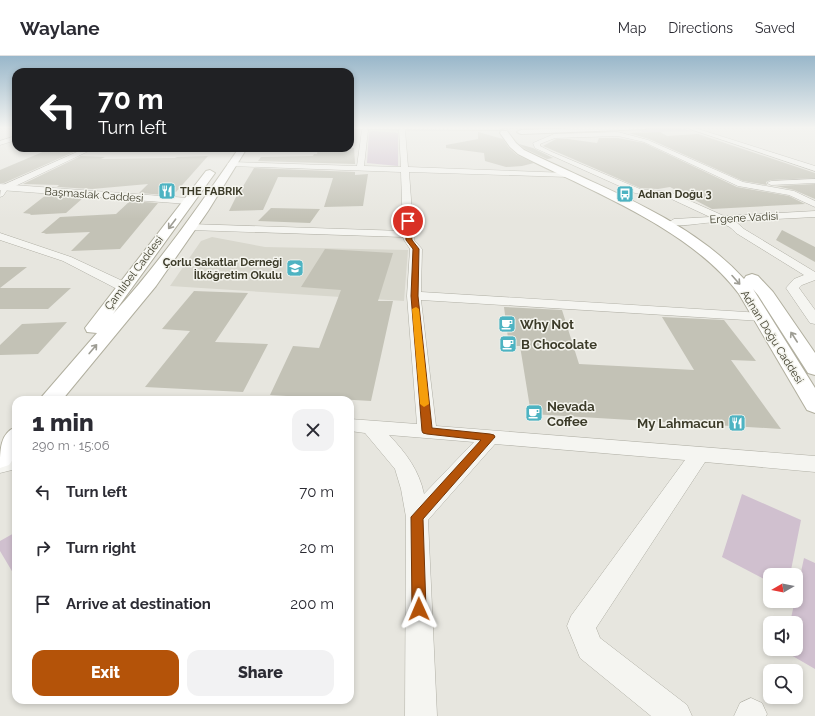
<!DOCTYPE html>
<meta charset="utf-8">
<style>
body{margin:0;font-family:Raleway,sans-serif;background:#f2f2f3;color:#2b2b33;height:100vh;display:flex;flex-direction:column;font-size:15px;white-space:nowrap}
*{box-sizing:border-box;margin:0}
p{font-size:13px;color:#7c7c81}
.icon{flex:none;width:22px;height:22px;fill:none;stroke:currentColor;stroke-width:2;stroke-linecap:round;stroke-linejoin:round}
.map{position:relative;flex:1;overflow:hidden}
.sheet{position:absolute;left:12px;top:340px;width:342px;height:308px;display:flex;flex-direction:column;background:#fff;border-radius:12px;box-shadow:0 2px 6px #0003}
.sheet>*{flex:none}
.top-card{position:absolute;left:12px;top:12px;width:342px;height:84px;border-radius:12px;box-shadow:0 2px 6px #0003;background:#202124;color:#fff;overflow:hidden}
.needle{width:26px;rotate:261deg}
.fabs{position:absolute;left:763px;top:512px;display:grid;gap:8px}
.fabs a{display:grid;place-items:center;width:40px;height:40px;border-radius:8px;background:#fff;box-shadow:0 2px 6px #0003;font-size:20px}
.pin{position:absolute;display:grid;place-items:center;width:34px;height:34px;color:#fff;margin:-17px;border:2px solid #fff;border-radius:50%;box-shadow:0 1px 4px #0007}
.me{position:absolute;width:44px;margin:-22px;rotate:359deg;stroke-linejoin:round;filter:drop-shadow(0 0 3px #0008)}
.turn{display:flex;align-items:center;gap:14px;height:84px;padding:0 20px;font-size:18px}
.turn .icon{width:52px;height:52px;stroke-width:2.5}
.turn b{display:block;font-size:28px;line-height:34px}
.round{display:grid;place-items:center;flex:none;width:42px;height:42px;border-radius:12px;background:#f2f2f3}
.head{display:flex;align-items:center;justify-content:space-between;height:68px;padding:0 20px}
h1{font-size:24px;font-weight:800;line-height:30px}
.action{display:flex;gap:8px;margin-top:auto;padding:8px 20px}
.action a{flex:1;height:46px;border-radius:12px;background:#b45309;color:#fff;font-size:16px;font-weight:800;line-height:46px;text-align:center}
.action a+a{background:#f2f2f3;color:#2b2b33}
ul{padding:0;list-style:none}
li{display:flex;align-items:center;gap:12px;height:56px;padding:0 20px}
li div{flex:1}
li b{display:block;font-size:15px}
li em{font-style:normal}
header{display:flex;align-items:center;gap:24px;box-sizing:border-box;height:56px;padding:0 20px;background:#fff;border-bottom:1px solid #e1e1e2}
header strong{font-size:19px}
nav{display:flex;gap:22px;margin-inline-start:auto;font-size:14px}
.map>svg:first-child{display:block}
.built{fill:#d8d7cd}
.green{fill:#d0c0cf}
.building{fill:#c3c2b6}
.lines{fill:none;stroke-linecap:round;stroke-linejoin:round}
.minor-casing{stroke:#b0afa5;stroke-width:1}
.tertiary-casing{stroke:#b0afa5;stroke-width:1}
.primary-casing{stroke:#b1af9f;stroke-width:2}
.minor{fill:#f5f5f1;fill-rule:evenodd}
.tertiary{fill:#f5f5f1;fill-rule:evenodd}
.primary{fill:#fff;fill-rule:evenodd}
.oneway{stroke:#9e9d94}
.route{fill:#b45309;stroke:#753606}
.slow{fill:#f59e0b}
.labels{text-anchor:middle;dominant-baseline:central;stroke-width:3;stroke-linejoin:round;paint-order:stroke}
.far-poi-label{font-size:11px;font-weight:bold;fill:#3c3b29;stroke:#f4f4ee;text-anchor:start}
.far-street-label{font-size:11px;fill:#3c3b29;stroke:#f4f4ee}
.poi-label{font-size:13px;font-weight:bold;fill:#3c3b29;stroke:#f4f4ee;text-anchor:start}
</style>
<header>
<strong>Waylane</strong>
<nav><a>Map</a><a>Directions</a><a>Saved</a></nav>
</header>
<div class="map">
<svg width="815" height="660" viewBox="0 0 815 660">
<rect width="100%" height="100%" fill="#e7e6df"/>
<!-- built -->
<path class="built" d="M 212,181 L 265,191 L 408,194 L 404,245 L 170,230 L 201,185 Z"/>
<!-- green -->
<path class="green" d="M 673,71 L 693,75 L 642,76 L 638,73 Z
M 373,75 L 398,77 L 398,110 L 367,107 L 369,76 Z
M 742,438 L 801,464 L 790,519 L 770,519 L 770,526 L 722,501 Z
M 16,476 L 16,522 L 0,495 L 0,485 Z
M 804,502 L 815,507 L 815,613 L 784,595 L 785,593 L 796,593 L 796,567 L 790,567 Z"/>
<!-- building -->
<path class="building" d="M 478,76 L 503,83 L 509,92 L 517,99 L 534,107 L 522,110 L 506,111 L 485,105 L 484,97 L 446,92 L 446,89 L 478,83 Z
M 660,76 L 667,80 L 698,78 L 815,117 L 815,122 L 771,124 L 766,126 L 767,129 L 743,125 L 649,83 L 629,77 Z
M 599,82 L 618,82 L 644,87 L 737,131 L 789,140 L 805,148 L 712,153 L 670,131 L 658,133 L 640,132 L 543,90 L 556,83 L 568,83 L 597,87 Z
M 519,88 L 533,92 L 553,102 L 547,103 L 525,93 Z
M 52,92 L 75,92 L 76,95 L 4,127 L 0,127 L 0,114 Z
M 318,92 L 354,92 L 355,108 L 258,105 L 261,101 L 313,100 L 314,98 L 317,98 Z
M 81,100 L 105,101 L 101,103 L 175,102 L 177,101 L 208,100 L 176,136 L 166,137 L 165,139 L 139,137 L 148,128 L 92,133 L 57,131 L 59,129 L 23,128 Z
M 254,112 L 355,116 L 355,119 L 368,118 L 363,150 L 324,151 L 333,122 L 278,121 L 263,154 L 229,155 L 238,137 L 239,137 Z
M 815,128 L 815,143 L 794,134 L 776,130 Z
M 46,139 L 83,142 L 66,157 L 30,159 L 31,158 L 23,157 Z
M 130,145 L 158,147 L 120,193 L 71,195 L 90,176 L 44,178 L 46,177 L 41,177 L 60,161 L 116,158 Z
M 271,152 L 320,153 L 310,167 L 258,165 Z
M 782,174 L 815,191 L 815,206 L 776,184 Z
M 325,193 L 393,197 L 378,245 L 393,245 L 371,345 L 270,339 L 293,290 L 319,292 L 341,234 L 301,231 Z
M 0,211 L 27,211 L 0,232 Z
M 0,232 L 71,232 L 48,253 L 0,253 Z
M 194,235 L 248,237 L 215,286 L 268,288 L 243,336 L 145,331 L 190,275 L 162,273 Z
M 504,251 L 562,254 L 579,308 L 618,310 L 694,314 L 662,261 L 724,264 L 756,305 L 731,304 L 781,373 L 531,358 L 520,290 L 509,290 Z
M 67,266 L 38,298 L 0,299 L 0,289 L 22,268 Z"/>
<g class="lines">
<!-- minor casing -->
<g class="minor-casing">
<path id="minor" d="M 684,71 L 692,71 L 815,110 L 815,115 Z
M 365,72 L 368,74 L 364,110 L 401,111 L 399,74 L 402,72 L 405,74 L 408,111 L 568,117 L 572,119 L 568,121 L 409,116 L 414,184 L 422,193 L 421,236 L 762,257 L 767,258 L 769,261 L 767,264 L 762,265 L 421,244 L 436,370 L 815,400 L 815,416 L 705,406 L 596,572 L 600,582 L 687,649 L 692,660 L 651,660 L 580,602 L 567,570 L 571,560 L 685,404 L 495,388 L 428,464 L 437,660 L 405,660 L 406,461 L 401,433 L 395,413 L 365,377 L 350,375 L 350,363 L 417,368 L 407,240 L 410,193 L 404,184 L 403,181 L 190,174 L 185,171 L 190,168 L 403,175 L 401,116 L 231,110 L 227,108 L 231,106 L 357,110 L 362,74 ZM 389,379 L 474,386 L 424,438 C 419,414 406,397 389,379 Z
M 618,76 L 648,84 L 743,126 L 794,135 L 815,145 L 815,151 L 789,139 L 738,130 L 644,86 L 618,80 L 555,82 L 540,88 L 540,90 L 552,96 L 640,133 L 670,136 L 724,160 L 815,155 L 815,161 L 735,165 L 744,173 L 815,216 L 815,224 L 802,229 L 799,232 L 815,254 L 815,268 L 810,267 L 786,232 L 794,223 L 804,219 L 736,177 C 719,156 693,174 670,168 L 669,166 L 674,163 L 710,161 L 665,140 L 635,137 L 535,92 L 533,87 L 554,78 Z
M 16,80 L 16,84 L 0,89 L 0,85 Z
M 86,92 L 95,92 L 7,134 L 3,140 L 0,141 L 1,130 Z
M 815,123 L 815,127 L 771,129 L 767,127 L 771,125 Z
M 0,177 L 71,201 L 129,228 L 130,231 L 129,234 L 119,234 L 63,205 L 0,184 Z
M 16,397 L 16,413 L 0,417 L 0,401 Z
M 751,642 L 762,647 L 767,658 L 766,660 L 734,660 L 740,647 Z"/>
</g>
<!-- tertiary casing -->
<g class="tertiary-casing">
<path id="tertiary" d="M 503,71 L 512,71 L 508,73 Z
M 0,128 L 188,142 L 194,145 L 188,148 L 0,134 Z"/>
</g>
<!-- primary casing -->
<g class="primary-casing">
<path id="primary" d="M 350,71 L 502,71 L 503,72 L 499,74 L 350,73 Z
M 597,71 L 649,71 L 645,73 L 521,78 L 517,76 L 521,74 Z
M 501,75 L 507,75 L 516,87 L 524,94 C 597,130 688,161 744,223 L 746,220 L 752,218 L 758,220 L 773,236 L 815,297 L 815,319 L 808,317 L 758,239 L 753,233 L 815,332 L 815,357 L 807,354 L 739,238 C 690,172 590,135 518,98 L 510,91 L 500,77 Z
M 239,92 L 247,92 L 208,155 L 156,230 L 62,344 L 39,344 L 97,277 L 87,276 L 85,272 L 206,115 L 210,114 L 215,117 L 113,258 C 160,206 199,150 239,92 Z
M 16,371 L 16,399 L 9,409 L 0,412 C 0,394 0,377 16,371 Z"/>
</g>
<!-- minor -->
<use href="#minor" class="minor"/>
<!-- tertiary -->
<use href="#tertiary" class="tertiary"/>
<!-- primary -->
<use href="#primary" class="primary"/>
</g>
<!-- one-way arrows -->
<defs><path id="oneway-shaft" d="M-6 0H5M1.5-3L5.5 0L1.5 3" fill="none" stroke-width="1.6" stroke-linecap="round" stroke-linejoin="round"/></defs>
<g class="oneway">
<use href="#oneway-shaft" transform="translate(172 168) rotate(127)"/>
<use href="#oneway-shaft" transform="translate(736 224) rotate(48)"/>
<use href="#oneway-shaft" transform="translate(794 281) rotate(-123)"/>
<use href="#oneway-shaft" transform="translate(93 293) rotate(-50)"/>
</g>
<!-- sky -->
<linearGradient id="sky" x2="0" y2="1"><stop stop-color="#99b7ca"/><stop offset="0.44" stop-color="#f4f4f1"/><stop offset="1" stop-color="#f4f4f1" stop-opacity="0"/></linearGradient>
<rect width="815" height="163" fill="url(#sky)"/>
<!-- route -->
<path class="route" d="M 408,163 L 410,165 L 412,184 L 419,193 L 418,240 L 432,372 L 490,378 L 494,379 L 495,381 L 423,463 L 426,553 L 424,558 L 419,560 L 414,558 L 412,553 L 411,461 L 481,384 L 427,378 L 423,377 L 422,375 L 411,240 L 413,193 L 406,184 L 405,165 Z"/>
<!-- slow -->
<path class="slow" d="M 416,251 L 419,253 L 429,348 L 424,351 L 420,348 L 412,253 Z"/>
<!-- icons -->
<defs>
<g id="restaurant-square" transform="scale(0.9)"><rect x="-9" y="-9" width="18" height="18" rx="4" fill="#4db3c2" stroke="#f4f4ee"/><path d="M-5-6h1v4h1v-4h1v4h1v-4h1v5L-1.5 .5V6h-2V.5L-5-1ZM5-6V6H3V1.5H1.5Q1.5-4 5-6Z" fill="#fff"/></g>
<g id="bus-square" transform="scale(0.9)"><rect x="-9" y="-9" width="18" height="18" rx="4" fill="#4db3c2" stroke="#f4f4ee"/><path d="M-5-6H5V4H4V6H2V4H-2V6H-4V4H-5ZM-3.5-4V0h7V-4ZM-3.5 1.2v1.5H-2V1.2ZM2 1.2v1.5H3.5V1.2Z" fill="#fff"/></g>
<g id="school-square" transform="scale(0.9)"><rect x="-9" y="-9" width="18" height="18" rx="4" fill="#4db3c2" stroke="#f4f4ee"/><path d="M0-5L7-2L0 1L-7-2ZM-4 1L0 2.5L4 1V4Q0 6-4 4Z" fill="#fff"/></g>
<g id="cafe-square" transform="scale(0.9)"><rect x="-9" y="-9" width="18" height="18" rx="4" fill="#4db3c2" stroke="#f4f4ee"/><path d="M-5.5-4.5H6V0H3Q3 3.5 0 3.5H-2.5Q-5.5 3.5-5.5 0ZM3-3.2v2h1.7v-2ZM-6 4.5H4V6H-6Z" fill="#fff"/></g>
</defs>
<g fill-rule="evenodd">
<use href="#restaurant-square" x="167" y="135"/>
<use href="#bus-square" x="625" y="138"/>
<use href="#school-square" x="295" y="212"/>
<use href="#cafe-square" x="507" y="268"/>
<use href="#cafe-square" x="508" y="288"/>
<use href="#cafe-square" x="534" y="357"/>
<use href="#restaurant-square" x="737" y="367"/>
</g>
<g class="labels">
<!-- far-poi labels -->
<g class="far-poi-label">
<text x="180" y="135">THE FABRIK</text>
<text x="638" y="138">Adnan Doğu 3</text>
<text x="282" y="206" text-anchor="end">Çorlu Sakatlar Derneği<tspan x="282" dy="13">İlköğretim Okulu</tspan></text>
</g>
<!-- far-street labels -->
<g class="far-street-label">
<text transform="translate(94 139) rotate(4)">Başmaslak Caddesi</text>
<text transform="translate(744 162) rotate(-3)">Ergene Vadisi</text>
<text transform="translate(134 217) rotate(-53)">Çamlıbel Caddesi</text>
<text transform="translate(772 281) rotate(58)">Adnan Doğu Caddesi</text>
</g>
<!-- poi labels -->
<g class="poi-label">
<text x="520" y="268">Why Not</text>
<text x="521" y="288">B Chocolate</text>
<text x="547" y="350">Nevada<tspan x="547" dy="15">Coffee</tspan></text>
<text x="724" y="367" text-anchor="end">My Lahmacun</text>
</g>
</g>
</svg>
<div class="fabs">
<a><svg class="needle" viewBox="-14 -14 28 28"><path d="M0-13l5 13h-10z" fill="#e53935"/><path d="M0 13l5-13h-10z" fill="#7c7c81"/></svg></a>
<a><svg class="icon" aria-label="sound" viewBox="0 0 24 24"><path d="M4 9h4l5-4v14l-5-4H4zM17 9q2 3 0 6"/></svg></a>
<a><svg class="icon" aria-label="search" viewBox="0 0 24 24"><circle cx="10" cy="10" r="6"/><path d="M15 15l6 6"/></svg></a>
</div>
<div class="pin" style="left:408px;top:165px;background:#d93025"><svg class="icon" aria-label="arrive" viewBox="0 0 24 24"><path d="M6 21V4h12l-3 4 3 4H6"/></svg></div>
<svg class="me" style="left:419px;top:553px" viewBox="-20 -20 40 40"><path d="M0-17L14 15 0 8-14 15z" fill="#b45309" stroke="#fff" stroke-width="4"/></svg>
<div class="top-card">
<div class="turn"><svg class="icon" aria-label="left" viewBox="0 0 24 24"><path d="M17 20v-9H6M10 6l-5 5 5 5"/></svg><div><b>70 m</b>Turn left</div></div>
</div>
<section class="sheet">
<div class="head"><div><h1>1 min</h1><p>290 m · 15:06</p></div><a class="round"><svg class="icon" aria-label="close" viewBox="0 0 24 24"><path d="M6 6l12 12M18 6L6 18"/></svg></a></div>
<ul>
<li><svg class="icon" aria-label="left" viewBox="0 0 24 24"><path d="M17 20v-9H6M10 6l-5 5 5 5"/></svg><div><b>Turn left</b></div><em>70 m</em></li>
<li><svg class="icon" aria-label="right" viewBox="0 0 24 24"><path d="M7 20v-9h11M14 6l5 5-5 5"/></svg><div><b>Turn right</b></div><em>20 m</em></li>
<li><svg class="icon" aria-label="arrive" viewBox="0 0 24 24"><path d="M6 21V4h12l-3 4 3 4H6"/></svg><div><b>Arrive at destination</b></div><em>200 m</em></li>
</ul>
<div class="action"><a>Exit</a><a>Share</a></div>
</section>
</div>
